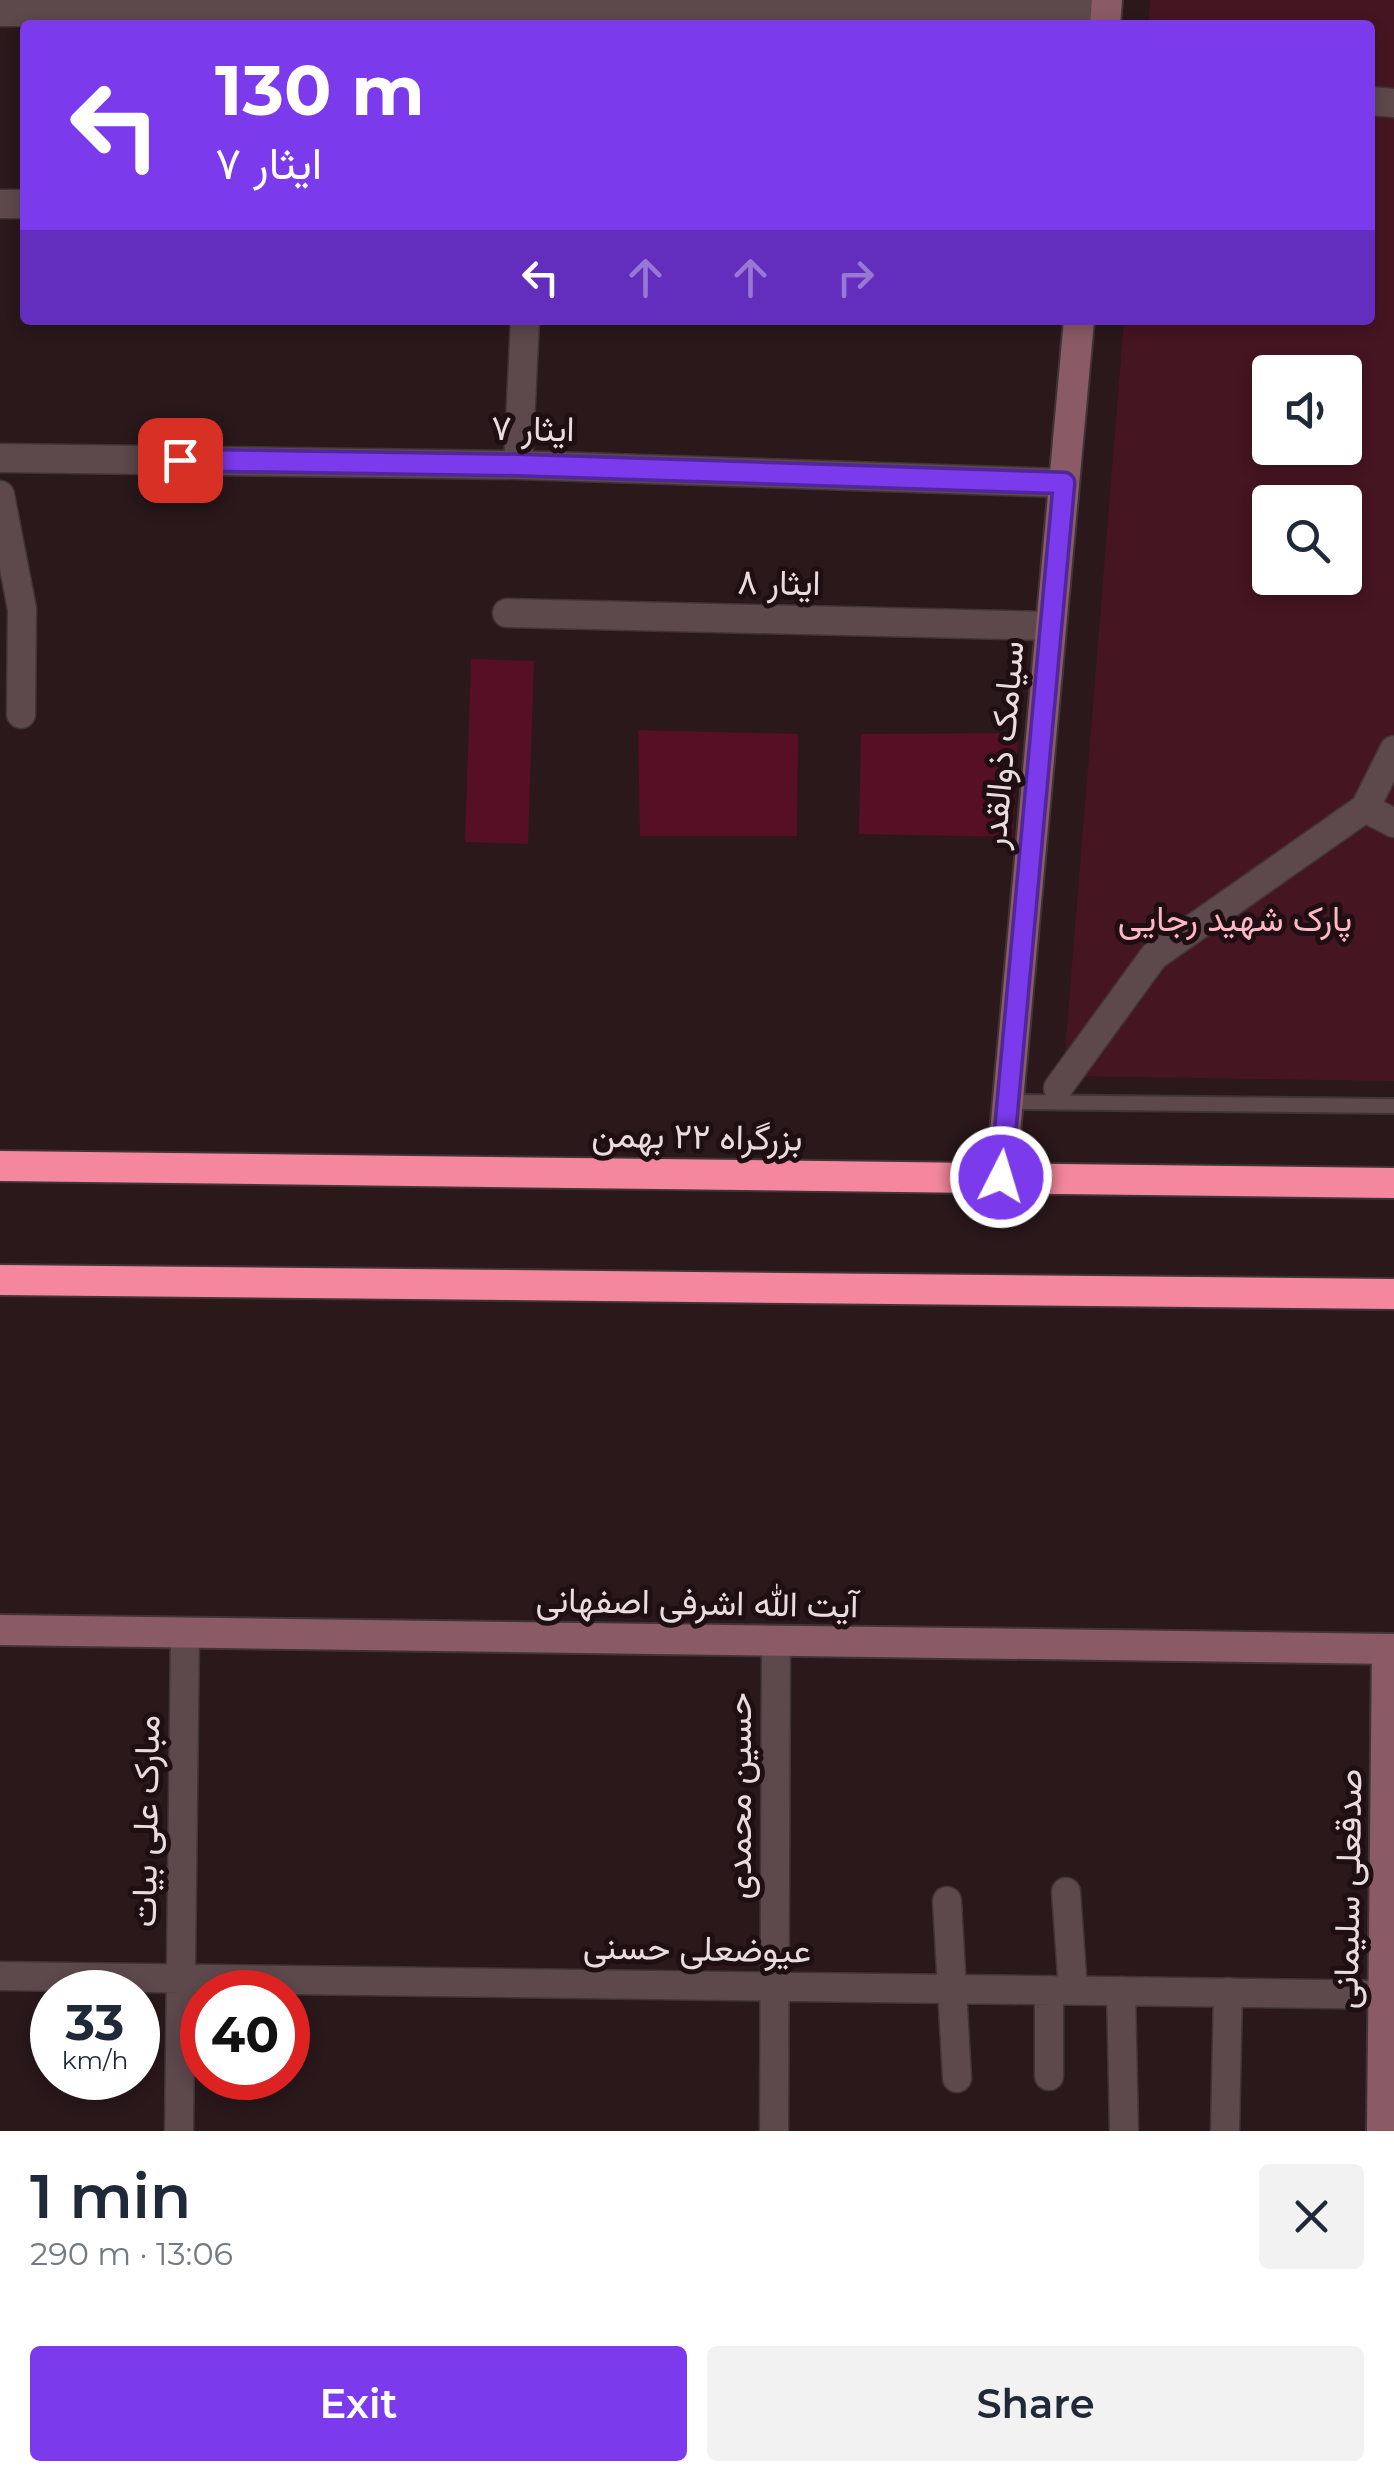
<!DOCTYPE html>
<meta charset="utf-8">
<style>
body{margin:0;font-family:Montserrat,Vazirmatn,sans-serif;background:#f2f2f3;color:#1f2937;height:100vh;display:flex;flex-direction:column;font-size:38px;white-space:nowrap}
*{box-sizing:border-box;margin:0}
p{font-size:32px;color:#747a83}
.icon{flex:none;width:55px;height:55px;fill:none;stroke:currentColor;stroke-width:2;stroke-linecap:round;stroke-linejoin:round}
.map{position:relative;height:2131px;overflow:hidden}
.side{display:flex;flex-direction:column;background:#fff;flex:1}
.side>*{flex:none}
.banner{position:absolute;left:20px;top:20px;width:1355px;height:305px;border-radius:10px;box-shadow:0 5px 15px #0003;background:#7c3aed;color:#fff;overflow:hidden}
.controls{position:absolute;left:1252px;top:355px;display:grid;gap:20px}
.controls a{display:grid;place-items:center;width:110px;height:110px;border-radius:10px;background:#fff;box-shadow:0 5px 15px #0003;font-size:50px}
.speed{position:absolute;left:30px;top:1970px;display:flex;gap:20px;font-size:50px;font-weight:700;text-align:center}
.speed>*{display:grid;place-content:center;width:130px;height:130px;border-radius:50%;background:#fff;box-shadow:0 5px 15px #0003;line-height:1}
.speed small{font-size:25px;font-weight:400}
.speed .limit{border:15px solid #d22;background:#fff;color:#111}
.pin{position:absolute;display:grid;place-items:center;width:85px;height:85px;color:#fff;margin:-42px;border-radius:20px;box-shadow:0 5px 15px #0006}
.me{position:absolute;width:110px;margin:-55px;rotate:5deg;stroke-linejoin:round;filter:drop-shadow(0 0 8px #0008)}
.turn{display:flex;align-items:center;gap:35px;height:210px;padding:0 30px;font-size:45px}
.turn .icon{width:130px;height:130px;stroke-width:2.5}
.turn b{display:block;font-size:70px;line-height:85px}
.lanes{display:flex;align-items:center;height:95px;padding:0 30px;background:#0003;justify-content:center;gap:50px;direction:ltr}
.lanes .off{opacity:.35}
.round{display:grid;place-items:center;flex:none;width:105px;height:105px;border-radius:10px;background:#f2f2f3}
.headline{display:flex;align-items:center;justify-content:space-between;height:170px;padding:0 30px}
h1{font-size:60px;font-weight:600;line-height:75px}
.cta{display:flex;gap:20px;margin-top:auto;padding:20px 30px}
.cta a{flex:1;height:115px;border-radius:10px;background:#7c3aed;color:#fff;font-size:40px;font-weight:600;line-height:115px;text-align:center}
.cta a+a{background:#f2f2f3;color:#1f2937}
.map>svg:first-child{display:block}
.green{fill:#451521;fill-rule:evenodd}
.building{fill:#570f25}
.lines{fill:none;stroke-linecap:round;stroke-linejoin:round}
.lane-casing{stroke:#413436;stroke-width:18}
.street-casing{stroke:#413436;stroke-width:31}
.secondary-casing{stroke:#413436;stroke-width:34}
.highway-casing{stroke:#413436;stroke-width:34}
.lane{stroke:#5d484b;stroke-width:14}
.street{stroke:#5d484b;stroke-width:28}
.secondary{stroke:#8a5b64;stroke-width:30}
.highway{stroke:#f4879d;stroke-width:30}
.route-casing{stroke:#51269a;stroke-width:25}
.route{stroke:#7c3aed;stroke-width:18}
.labels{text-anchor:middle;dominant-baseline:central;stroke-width:10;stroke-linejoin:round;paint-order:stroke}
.street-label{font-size:35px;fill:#e9dcde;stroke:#200f12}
.park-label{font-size:35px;fill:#fdb8c4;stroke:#200f12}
</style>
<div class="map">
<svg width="1394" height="2131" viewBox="0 0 1394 2131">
<rect width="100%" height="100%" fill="#2a181b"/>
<!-- green -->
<path class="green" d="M 1150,0 L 1394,0 L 1394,1081 L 1063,1076 L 1124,320 L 1370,320 L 1370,25 L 1148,25 ZM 1270,372 L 1345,372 L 1345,448 L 1270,448 ZM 1270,502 L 1345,502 L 1345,578 L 1270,578 Z"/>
<!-- building -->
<path class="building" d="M 471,659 L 534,661 L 528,844 L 465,842 Z
M 638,730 L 798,734 L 797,836 L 640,836 Z
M 1018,733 L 1013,837 L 859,834 L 861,734 Z"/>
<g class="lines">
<!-- lane casing -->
<g class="lane-casing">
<path id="lane" d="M 1008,1102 L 1394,1106"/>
</g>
<!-- street casing -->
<g class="street-casing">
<path id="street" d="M 0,12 L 1106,14
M 1370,101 L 1394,103
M 0,204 L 25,204
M 0,458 L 518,465 L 1064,483
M 518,465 L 525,320
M 0,495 L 22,609 L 21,714
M 507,613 L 1050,626
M 1365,808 L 1394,823
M 1058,1088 L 1154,956 L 1365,808 L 1394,750
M 1066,1892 L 1073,1990
M 947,1901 L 957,2078
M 0,1976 L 1394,1995
M 1121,1991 L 1124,2131
M 1049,2076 L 1049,1990
M 179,2131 L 185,1633
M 774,2131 L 776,1641
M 1225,2131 L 1228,1992"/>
</g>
<!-- secondary casing -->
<g class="secondary-casing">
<path id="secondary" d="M 1105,25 L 1107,0
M 1001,1177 L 1079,320
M 0,1630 L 1394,1649
M 1382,2131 L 1387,1649"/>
</g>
<!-- highway casing -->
<g class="highway-casing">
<path id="highway" d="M 0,1166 L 1394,1183
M 0,1280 L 1394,1294"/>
</g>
<!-- lane -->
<use href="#lane" class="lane"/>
<!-- street -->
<use href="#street" class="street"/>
<!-- secondary -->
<use href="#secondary" class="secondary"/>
<!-- highway -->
<use href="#highway" class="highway"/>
</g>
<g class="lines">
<!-- route casing -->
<g class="route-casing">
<path id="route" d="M 180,460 L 518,465 L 1064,483 L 1001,1177"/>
</g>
<!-- route -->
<use href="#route" class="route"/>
</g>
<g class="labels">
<!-- street labels -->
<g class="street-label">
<text transform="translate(533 428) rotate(1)">ایثار ۷</text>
<text transform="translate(779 582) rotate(1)">ایثار ۸</text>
<text transform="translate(1002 745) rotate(-85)">سیامک ذوالقدر</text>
<text transform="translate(697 1136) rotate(1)">بزرگراه ۲۲ بهمن</text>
<text transform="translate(697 1602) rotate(1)">آیت الله اشرفی اصفهانی</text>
<text transform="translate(738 1796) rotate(-90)">حسین محمدی</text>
<text transform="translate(145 1821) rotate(-89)">مبارک علی بیات</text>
<text transform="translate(1347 1889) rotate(-89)">صدقعلی سلیمانی</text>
<text transform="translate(697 1948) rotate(1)">عیوضعلی حسنی</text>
</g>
<!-- park labels -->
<g class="park-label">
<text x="1235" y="918">پارک شهید رجایی</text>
</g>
</g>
</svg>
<div class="controls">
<a><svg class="icon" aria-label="sound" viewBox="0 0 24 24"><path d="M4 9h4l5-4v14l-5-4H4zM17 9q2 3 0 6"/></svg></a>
<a><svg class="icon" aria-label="search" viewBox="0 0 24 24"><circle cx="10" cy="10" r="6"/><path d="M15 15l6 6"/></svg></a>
</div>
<div class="speed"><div>33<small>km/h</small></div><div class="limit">40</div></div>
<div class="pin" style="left:180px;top:460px;background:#d93025"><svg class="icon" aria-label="arrive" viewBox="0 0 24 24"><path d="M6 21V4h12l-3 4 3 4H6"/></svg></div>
<svg class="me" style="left:1001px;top:1177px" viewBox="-20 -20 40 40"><circle r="17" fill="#7c3aed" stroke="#fff" stroke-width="3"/><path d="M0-11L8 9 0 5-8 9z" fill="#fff"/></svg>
<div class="banner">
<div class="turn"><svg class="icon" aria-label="left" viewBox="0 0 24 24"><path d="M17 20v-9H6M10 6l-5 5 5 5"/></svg><div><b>130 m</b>ایثار ۷</div></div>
<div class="lanes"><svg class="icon" aria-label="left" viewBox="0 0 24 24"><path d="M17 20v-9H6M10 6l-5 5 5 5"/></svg><svg class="icon off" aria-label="ahead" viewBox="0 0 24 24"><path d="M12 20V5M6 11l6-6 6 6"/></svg><svg class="icon off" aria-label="ahead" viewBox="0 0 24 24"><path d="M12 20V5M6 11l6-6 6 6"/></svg><svg class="icon off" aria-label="right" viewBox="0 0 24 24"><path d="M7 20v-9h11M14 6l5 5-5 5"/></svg></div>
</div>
</div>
<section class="side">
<div class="headline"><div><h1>1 min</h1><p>290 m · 13:06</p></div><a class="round"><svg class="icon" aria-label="close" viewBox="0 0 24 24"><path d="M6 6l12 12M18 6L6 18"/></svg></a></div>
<div class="cta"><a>Exit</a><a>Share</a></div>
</section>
